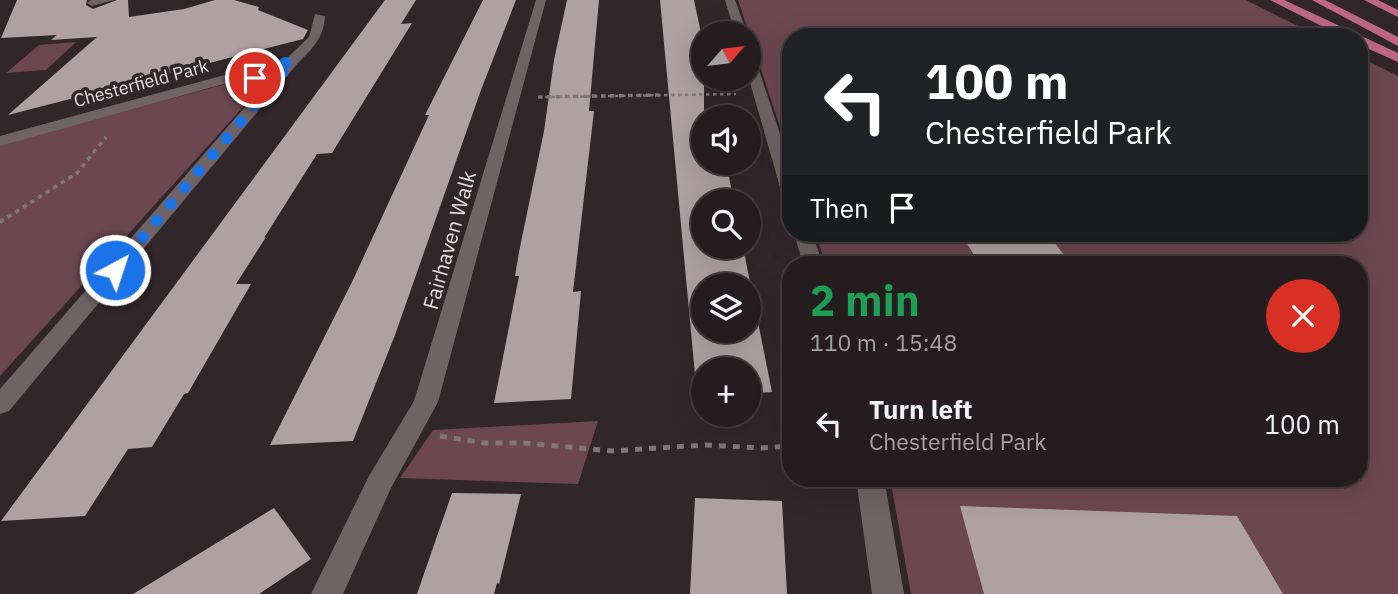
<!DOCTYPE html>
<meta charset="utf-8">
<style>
body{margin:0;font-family:"IBM Plex Sans",sans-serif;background:#2d2528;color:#f1f3f6;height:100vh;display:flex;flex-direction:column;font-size:26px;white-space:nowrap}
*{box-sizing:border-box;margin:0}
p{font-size:23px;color:#a3a1a4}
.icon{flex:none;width:38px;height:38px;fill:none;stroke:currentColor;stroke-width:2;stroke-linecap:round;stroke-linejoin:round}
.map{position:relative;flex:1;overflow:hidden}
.sheet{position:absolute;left:782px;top:256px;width:586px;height:231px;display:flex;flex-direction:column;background:#251c1f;border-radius:28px;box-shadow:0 7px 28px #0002,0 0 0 2px #423a3d}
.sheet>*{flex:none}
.top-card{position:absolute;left:782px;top:28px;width:586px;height:214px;border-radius:28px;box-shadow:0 7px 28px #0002,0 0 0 2px #423a3d;background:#202124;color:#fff;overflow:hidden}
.needle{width:46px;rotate:62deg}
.fabs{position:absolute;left:691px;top:21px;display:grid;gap:14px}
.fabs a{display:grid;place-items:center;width:70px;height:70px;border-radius:50%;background:#251c1f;box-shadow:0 7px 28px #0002,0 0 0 2px #423a3d;font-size:35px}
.pin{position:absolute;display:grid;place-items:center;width:60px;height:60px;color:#fff;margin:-30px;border:4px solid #fff;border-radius:50%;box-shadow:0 2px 7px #0007}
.me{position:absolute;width:77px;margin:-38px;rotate:40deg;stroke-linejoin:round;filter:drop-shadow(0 0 5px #0008)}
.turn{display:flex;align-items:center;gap:24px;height:147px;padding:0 28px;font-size:32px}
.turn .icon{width:91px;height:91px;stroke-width:2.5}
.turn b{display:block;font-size:49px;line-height:60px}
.then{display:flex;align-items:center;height:66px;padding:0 28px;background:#0003;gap:14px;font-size:26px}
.round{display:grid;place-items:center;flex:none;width:74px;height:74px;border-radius:37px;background:#2d2528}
.overview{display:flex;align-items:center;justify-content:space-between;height:119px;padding:0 28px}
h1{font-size:42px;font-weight:700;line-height:52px;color:#1e9e55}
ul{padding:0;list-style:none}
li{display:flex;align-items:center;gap:21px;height:98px;padding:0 28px}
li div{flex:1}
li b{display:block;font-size:26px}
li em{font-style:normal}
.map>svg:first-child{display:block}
.green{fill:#6c4751}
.building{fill:#aea0a3;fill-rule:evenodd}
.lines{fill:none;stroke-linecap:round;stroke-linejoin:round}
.path-far3{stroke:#7f7678;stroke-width:2.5;stroke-dasharray:3.5 3.5;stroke-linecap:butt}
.path-far2{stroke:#7f7678;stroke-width:3.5;stroke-dasharray:4.5 4.5;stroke-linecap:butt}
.path-far1{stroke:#7f7678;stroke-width:4.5;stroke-dasharray:5 5;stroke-linecap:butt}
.path{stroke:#7f7678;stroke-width:5;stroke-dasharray:7 7;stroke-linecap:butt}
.minor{fill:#706366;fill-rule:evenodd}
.major{fill:#bd6784;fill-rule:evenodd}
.route{stroke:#1a73e8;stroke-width:12;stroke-dasharray:0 21.6}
.labels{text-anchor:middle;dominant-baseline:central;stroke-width:7;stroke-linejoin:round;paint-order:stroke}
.far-street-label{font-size:18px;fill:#e5dedf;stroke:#312629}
.street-label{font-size:21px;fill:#e5dedf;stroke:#312629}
</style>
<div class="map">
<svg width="1398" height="594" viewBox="0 0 1398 594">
<rect width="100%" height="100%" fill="#312629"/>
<!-- green -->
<path class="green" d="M 738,0 L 1246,0 L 1320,37 L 791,37 L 791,160 Z
M 76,42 L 46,70 L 6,73 L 39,45 Z
M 1360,57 L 1398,76 L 1398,594 L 911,594 L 890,478 L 1360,478 L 1360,264 L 826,264 L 815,233 L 1360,233 Z
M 255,76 L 262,78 L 264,84 L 0,376 L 0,145 Z
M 598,421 L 578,484 L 400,478 L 433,430 Z"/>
<!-- building -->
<path class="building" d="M 17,0 L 87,0 L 86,5 L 93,9 L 117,0 L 128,0 L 129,17 L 184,9 L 215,0 L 234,0 L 259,7 L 258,10 L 308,30 L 303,39 L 8,115 L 97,37 L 51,40 L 57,35 L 1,38 Z
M 385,0 L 416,0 L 401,24 L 412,23 L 332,153 L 317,154 L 264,238 L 266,237 L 236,284 L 251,284 L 188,393 L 184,394 L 152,447 L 128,449 L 85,516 L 1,521 Z
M 483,0 L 516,0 L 481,90 L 395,335 L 353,441 L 270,445 L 352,282 L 429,115 L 425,115 Z
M 567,0 L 599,0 L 589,111 L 594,111 L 573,292 L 581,291 L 571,399 L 494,403 L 519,276 L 515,276 L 519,252 L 544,131 L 554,60 Z
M 660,0 L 694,0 L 704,47 L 704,113 L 716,112 L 717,117 L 704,117 L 704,163 L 726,163 L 734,201 L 704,201 L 704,247 L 743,247 L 772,392 L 749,394 L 749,369 L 704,369 L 704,396 L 697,396 ZM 704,285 L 749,285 L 749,331 L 704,331 Z
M 960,233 L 1047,233 L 1071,264 L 980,264 Z
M 452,493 L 521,494 L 499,584 L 497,583 L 494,594 L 417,594 Z
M 695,498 L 782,501 L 787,594 L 690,594 Z
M 960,506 L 1237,516 L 1283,594 L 984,594 Z
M 274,508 L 311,559 L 259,594 L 133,594 Z"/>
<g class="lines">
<!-- path-far3 -->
<path class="path-far3" d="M 545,97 L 736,94"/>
<!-- path-far2 -->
<path class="path-far2" d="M 538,97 L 660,95
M 0,222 L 77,173 L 106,137"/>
<!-- path-far1 -->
<path class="path-far1" d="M 0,222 L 3,220"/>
<!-- path -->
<path class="path" d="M 440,436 L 485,443 L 525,443 L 612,451 L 705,445 L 761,448 L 791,446"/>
<!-- minor -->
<path class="minor" d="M 91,0 L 114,0 L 92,6 L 87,3 Z
M 536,0 L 546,0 L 438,402 L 391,488 L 343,594 L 311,594 L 369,476 L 414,401 Z
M 725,0 L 735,0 L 747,33 L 735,33 Z
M 315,14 L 325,16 C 324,38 312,49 297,64 L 9,411 L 0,414 L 0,389 L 278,69 L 0,146 L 0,136 L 287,58 L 309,37 Z
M 749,54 L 755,58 L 791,167 L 791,199 L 782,194 L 749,79 Z
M 794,233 L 812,233 L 823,264 L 803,264 Z
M 856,478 L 884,478 L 904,594 L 872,594 Z"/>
<!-- major -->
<path class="major" d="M 1270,0 L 1284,0 L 1398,53 L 1398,62 L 1360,45 L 1360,37 L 1343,37 Z
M 1312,0 L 1325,0 L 1398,37 L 1398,46 Z
M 1364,0 L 1378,0 L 1398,10 L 1398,17 Z"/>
</g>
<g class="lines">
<!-- route -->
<path class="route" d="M 115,270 L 292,61 L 266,69 L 255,78"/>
</g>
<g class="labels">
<!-- far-street labels -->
<g class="far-street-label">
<text transform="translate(141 83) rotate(-15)">Chesterfield Park</text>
</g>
<!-- street labels -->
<g class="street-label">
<text transform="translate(449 240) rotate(-74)">Fairhaven Walk</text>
</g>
</g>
</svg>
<div class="fabs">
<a><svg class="needle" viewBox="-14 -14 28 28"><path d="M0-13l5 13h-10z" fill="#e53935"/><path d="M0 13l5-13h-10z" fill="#a3a1a4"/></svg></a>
<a><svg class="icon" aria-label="sound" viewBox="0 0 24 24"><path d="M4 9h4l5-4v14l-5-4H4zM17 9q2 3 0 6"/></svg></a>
<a><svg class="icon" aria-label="search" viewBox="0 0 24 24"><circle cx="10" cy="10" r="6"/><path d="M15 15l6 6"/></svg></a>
<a><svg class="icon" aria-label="layers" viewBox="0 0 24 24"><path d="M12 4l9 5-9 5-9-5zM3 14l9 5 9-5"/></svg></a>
<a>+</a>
</div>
<div class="pin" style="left:255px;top:78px;background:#d93025"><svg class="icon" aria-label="arrive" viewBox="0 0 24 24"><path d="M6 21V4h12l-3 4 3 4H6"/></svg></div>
<svg class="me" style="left:115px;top:270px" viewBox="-20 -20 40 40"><circle r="17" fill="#1a73e8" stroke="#fff" stroke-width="3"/><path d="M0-11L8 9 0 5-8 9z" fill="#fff"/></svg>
<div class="top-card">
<div class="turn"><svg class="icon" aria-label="left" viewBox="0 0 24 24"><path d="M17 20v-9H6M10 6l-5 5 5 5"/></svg><div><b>100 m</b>Chesterfield Park</div></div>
<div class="then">Then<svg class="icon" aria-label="arrive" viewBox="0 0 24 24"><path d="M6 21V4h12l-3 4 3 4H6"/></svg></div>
</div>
<section class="sheet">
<div class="overview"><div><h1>2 min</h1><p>110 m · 15:48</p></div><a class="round" style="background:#d93025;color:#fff"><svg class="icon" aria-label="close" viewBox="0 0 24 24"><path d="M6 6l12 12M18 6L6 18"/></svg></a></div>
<ul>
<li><svg class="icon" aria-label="left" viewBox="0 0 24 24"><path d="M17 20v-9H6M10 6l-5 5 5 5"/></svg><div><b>Turn left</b><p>Chesterfield Park</p></div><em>100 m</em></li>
</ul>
</section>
</div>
